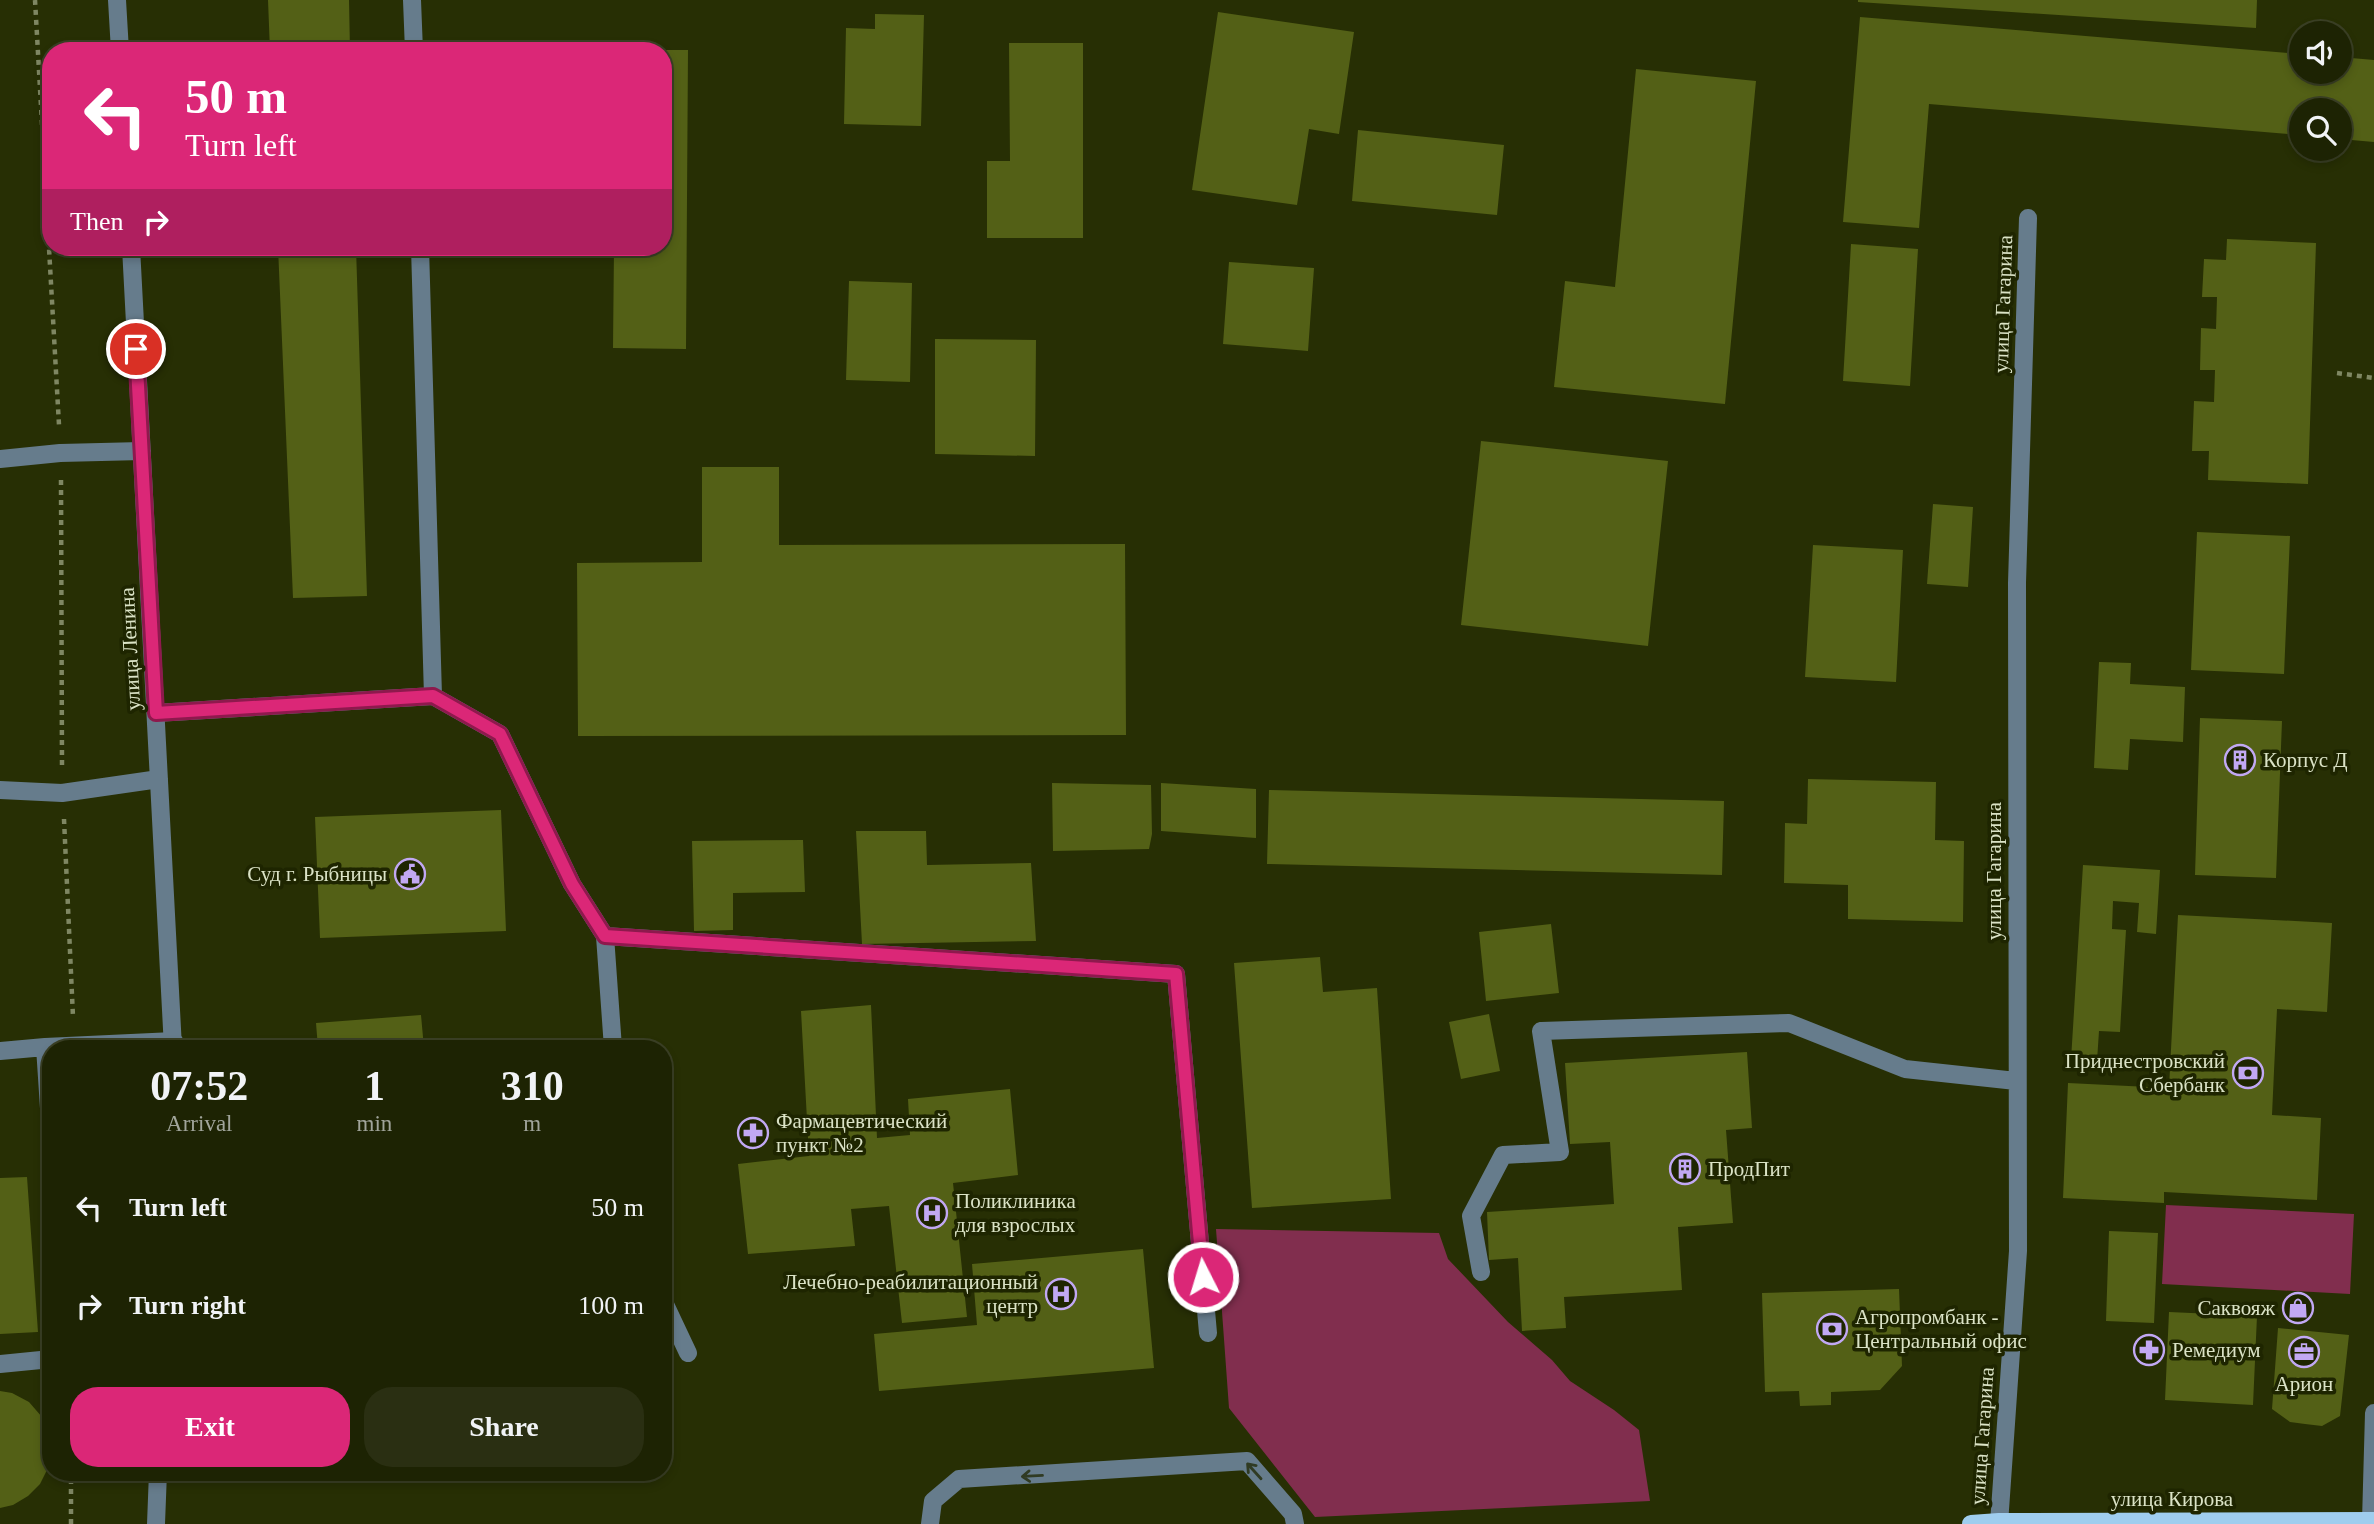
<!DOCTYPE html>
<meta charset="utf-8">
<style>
body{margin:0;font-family:"Times New Roman",serif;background:#2a2f12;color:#f1f3f6;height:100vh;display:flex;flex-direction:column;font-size:26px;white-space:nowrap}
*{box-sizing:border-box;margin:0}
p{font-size:23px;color:#a0a49a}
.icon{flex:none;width:38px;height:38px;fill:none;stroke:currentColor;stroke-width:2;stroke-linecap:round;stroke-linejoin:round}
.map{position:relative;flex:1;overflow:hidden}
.sheet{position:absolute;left:42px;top:1040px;width:630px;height:441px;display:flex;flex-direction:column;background:#1d2303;border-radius:28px;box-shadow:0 4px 10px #0003,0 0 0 2px #3b4025}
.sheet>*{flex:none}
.top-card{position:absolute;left:42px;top:42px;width:630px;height:214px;border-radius:28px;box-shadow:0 4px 10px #0003,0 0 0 2px #3b4025;background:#db2777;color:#fff;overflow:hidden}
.fabs{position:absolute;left:2289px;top:21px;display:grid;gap:14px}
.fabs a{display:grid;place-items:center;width:63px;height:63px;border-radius:50%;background:#1d2303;box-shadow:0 4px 10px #0003,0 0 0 2px #3b4025;font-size:35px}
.pin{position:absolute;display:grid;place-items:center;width:60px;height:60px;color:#fff;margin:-30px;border:4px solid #fff;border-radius:50%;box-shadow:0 2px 7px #0007}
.me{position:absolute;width:77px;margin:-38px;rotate:355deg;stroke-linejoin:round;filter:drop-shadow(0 0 5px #0008)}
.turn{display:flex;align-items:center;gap:24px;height:147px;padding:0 28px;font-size:32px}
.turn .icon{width:91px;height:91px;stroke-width:2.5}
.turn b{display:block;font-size:49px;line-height:60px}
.then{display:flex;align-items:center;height:66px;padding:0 28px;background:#0003;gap:14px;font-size:26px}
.eta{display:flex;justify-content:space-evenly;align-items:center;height:119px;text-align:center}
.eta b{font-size:42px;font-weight:800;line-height:49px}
.cta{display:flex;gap:14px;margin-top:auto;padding:14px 28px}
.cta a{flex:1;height:80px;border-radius:28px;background:#db2777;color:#fff;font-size:28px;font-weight:800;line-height:80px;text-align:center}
.cta a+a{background:#2a2f12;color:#f1f3f6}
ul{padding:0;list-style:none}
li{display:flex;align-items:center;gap:21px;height:98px;padding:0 28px}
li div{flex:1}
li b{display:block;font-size:26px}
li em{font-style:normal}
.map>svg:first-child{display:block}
.green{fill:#812e4e}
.building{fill:#536016}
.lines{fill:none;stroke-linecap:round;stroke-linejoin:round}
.path{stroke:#7f8763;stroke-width:4.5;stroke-dasharray:5 5;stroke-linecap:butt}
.minor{stroke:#667c8c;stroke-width:18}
.major{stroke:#9fcdee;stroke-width:18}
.oneway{stroke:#303b23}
.route-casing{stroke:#8e194d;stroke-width:18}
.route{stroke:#db2777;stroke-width:12}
.labels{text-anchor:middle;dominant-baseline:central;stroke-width:7;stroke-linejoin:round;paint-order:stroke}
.street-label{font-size:21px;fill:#dbe3c6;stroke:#1e2500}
.poi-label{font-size:21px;fill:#dbe3c6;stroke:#1e2500;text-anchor:start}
</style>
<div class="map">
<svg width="2374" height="1524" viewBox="0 0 2374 1524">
<rect width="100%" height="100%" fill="#272f04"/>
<!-- green -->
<path class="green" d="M 2166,1205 L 2354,1214 L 2350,1294 L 2162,1284 Z
M 1216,1229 L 1439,1233 L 1448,1259 L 1508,1322 L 1552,1360 L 1570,1381 L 1614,1410 L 1639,1430 L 1650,1501 L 1315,1517 L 1229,1408 Z"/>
<!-- building -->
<path class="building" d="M 268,0 L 349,0 L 350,51 L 270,51 Z
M 1858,0 L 2257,0 L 2256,28 L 1858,2 Z
M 1218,12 L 1354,32 L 1339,134 L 1309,129 L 1297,205 L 1192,190 Z
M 875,14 L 924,15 L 921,126 L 844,124 L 846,28 L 875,29 Z
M 1860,17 L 2301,54 L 2301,72 L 2340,72 L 2340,57 L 2374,60 L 2374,142 L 2340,139 L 2340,110 L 2301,110 L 2301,135 L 1929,104 L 1919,228 L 1843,222 Z
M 1009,43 L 1083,43 L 1083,238 L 987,238 L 987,161 L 1010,161 Z
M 663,50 L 688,50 L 686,349 L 613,348 L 614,247 L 663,247 Z
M 1636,69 L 1756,81 L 1725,404 L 1554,387 L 1565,281 L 1615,287 Z
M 1358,130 L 1504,145 L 1497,215 L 1352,201 Z
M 2227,239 L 2316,243 L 2308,484 L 2208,480 L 2209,451 L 2192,451 L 2194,401 L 2214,402 L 2215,370 L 2200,370 L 2201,328 L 2216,329 L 2217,297 L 2202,297 L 2204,259 L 2226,260 Z
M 1851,244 L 1918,249 L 1910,386 L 1843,381 Z
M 278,247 L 356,247 L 367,596 L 293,598 Z
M 1229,262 L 1314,268 L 1308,351 L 1223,344 Z
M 849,281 L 912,283 L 910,382 L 846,380 Z
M 935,339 L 1036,340 L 1035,456 L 935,454 Z
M 1481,441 L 1668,461 L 1648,646 L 1461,625 Z
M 702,467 L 779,467 L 779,545 L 1125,544 L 1126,735 L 578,736 L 577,563 L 702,562 Z
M 1933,504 L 1973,507 L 1968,587 L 1927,584 Z
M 2197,532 L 2290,536 L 2284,674 L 2191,670 Z
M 1813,545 L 1903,550 L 1896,682 L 1805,677 Z
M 2099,662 L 2131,663 L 2130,684 L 2185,687 L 2183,742 L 2130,739 L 2128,770 L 2094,768 Z
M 2200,718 L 2282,721 L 2276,878 L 2195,875 Z
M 1808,779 L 1936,782 L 1935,840 L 1964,841 L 1963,922 L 1848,919 L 1848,885 L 1784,883 L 1785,823 L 1807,824 Z
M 1052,783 L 1151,785 L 1152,834 L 1149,849 L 1053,851 Z
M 1161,783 L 1256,789 L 1256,838 L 1161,831 Z
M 1269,790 L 1724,801 L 1722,875 L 1267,864 Z
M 501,810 L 506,931 L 320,938 L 315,817 Z
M 856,831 L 926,831 L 927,865 L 1031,863 L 1036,941 L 862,944 Z
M 803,840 L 805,892 L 733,893 L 733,930 L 694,931 L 692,841 Z
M 2083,865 L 2160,870 L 2156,934 L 2137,932 L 2139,903 L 2113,901 L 2112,929 L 2126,930 L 2120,1032 L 2099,1031 L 2097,1061 L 2071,1060 Z
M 2178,915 L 2332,923 L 2327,1012 L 2277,1009 L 2274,1071 L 2272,1115 L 2321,1118 L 2317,1200 L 2164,1192 L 2164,1203 L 2063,1198 L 2068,1083 L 2169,1088 Z
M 1551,924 L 1559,993 L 1486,1001 L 1479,932 Z
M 1320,957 L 1323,992 L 1377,988 L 1391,1199 L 1252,1208 L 1234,963 Z
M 871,1005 L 877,1138 L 910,1135 L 908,1099 L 1010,1089 L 1018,1175 L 953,1183 L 967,1317 L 902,1323 L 889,1206 L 851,1209 L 855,1246 L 748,1254 L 738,1164 L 809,1156 L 801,1011 Z
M 1489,1014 L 1500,1071 L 1461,1079 L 1449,1022 Z
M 421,1015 L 424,1048 L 318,1048 L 316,1023 Z
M 1747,1052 L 1752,1128 L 1726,1130 L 1733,1223 L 1678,1227 L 1682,1290 L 1564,1297 L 1566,1328 L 1522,1331 L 1518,1258 L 1489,1260 L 1487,1212 L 1614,1204 L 1610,1142 L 1570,1144 L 1565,1063 Z
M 27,1177 L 38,1332 L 0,1334 L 0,1178 Z
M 2109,1231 L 2158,1233 L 2154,1323 L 2106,1321 Z
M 1143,1249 L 1154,1368 L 879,1391 L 874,1334 L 977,1325 L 972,1264 Z
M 1899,1289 L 1902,1366 L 1880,1390 L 1831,1392 L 1831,1405 L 1800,1406 L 1799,1391 L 1765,1392 L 1762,1293 Z
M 2169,1312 L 2257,1316 L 2253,1405 L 2165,1400 Z
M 2278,1328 L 2349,1335 L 2340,1416 L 2322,1426 L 2305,1424 L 2290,1422 L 2272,1409 Z
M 0,1391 L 12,1393 L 29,1402 L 42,1417 L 49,1433 L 51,1445 L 48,1468 L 40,1484 L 28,1496 L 13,1505 L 0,1508 Z"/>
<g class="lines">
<!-- path -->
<path class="path" d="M 35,0 L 59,425
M 2337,373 L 2374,378
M 61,480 L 62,765
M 64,819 L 73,1017
M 71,1524 L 71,1472"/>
<!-- minor -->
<path class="minor" d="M 117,0 L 120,51
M 412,0 L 414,51
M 131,247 L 173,1048
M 0,459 L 60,453 L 142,451
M 433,696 L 500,734 L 572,884 L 605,936 L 613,1048
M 156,713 L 433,696 L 420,247
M 0,790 L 62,793 L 159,779
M 605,936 L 1176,974 L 1208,1333
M 0,1051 L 45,1047
M 51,1139 L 45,1047 L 174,1041
M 1481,1272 L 1471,1216 L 1503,1155 L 1560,1152 L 1541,1031 L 1789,1023 L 1905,1069 L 2016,1081
M 663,1300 L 688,1353
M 0,1364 L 51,1359
M 2371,1521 L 2374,1413
M 156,1524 L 158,1472
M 930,1524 L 933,1501 L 959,1479 L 1247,1461 L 1293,1514 L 1295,1524
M 1999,1524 L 2018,1251 L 2017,583 L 2028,218"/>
<!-- major -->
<path class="major" d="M 1971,1524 L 1999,1522 L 2374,1521"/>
</g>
<!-- one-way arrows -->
<defs><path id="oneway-shaft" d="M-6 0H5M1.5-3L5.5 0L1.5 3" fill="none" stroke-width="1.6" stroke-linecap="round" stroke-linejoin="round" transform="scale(1.75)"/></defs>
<g class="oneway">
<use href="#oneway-shaft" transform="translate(1254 1471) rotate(-132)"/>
<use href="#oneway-shaft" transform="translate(1032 1476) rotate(177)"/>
</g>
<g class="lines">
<!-- route casing -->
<g class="route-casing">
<path id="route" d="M 136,349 L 156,713 L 433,696 L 500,734 L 572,884 L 605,936 L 1176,974 L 1203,1277"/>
</g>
<!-- route -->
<use href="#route" class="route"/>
</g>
<!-- icons -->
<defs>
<g id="building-ring" transform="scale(1.575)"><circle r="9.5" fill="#1e2500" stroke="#c1a8f3" stroke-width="1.5"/><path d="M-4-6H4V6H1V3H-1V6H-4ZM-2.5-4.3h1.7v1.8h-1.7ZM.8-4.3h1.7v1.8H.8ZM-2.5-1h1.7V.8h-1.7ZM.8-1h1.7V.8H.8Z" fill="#c1a8f3"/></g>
<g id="civic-ring" transform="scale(1.575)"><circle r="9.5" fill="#1e2500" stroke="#c1a8f3" stroke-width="1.5"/><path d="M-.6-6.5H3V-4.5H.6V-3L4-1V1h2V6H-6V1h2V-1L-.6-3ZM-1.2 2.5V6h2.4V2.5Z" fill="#c1a8f3"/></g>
<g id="bank-ring" transform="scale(1.575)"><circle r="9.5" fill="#1e2500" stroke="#c1a8f3" stroke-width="1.5"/><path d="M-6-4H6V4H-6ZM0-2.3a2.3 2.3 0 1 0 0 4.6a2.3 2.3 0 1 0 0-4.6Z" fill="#c1a8f3"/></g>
<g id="pharmacy-ring" transform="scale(1.575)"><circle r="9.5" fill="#1e2500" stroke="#c1a8f3" stroke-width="1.5"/><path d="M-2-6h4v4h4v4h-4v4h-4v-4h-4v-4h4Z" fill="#c1a8f3"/></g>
<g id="hospital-ring" transform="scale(1.575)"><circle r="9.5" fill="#1e2500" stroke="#c1a8f3" stroke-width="1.5"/><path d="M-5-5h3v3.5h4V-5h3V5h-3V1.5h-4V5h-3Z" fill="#c1a8f3"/></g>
<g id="shop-ring" transform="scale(1.575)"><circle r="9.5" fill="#1e2500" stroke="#c1a8f3" stroke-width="1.5"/><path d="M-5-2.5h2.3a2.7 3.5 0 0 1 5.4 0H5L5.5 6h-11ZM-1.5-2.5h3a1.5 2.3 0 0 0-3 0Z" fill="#c1a8f3"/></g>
<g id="office-ring" transform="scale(1.575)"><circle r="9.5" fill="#1e2500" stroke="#c1a8f3" stroke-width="1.5"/><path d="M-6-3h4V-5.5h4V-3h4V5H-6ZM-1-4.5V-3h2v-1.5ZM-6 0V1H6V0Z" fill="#c1a8f3"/></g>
</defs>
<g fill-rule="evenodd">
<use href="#building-ring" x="2240" y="760"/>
<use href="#civic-ring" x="410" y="874"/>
<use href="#bank-ring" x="2248" y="1073"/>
<use href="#pharmacy-ring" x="753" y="1133"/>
<use href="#building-ring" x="1685" y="1169"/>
<use href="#hospital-ring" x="932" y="1213"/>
<use href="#hospital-ring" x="1061" y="1294"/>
<use href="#shop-ring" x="2298" y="1308"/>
<use href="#bank-ring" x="1832" y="1329"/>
<use href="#pharmacy-ring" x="2149" y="1350"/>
<use href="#office-ring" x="2304" y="1352"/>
</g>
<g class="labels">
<!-- street labels -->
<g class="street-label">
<text transform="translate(2003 304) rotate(-88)">улица Гагарина</text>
<text transform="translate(130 649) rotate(-93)">улица Ленина</text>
<text transform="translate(1994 871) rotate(-90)">улица Гагарина</text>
<text transform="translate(1982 1436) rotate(-86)">улица Гагарина</text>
<text x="2172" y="1499">улица Кирова</text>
</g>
<!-- poi labels -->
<g class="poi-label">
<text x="2263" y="760">Корпус Д</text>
<text x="387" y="874" text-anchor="end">Суд г. Рыбницы</text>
<text x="2225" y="1061" text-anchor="end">Приднестровский<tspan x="2225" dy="24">Сбербанк</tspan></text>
<text x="776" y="1121">Фармацевтический<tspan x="776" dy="24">пункт №2</tspan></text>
<text x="1708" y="1169">ПродПит</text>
<text x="955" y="1201">Поликлиника<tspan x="955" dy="24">для взрослых</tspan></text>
<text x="1038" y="1282" text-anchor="end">Лечебно-реабилитационный<tspan x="1038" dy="24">центр</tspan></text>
<text x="2275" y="1308" text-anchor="end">Саквояж</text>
<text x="1855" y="1317">Агропромбанк -<tspan x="1855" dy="24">Центральный офис</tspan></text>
<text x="2172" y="1350">Ремедиум</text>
<text x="2304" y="1384" text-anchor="middle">Арион</text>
</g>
</g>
</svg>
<div class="fabs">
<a><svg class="icon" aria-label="sound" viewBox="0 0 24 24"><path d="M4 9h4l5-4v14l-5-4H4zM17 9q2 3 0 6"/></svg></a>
<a><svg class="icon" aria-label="search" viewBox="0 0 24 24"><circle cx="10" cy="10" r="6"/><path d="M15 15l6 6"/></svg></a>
</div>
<div class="pin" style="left:136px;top:349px;background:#d93025"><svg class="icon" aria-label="arrive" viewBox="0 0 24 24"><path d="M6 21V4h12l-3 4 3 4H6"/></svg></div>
<svg class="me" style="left:1203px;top:1277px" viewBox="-20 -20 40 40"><circle r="17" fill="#db2777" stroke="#fff" stroke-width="3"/><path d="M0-11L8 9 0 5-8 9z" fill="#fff"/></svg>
<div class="top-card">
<div class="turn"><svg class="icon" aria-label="left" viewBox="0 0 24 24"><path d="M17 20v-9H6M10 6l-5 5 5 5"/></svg><div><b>50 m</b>Turn left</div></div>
<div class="then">Then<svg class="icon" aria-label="right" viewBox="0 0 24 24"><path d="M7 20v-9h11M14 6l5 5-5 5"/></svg></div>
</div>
<section class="sheet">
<div class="eta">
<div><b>07:52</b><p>Arrival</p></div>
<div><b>1</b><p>min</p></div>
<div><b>310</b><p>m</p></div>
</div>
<ul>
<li><svg class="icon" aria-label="left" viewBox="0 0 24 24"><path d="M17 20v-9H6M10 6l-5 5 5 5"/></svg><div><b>Turn left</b></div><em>50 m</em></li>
<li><svg class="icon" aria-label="right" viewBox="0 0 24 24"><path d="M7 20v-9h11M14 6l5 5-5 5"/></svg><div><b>Turn right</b></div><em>100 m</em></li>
</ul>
<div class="cta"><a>Exit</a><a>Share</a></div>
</section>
</div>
